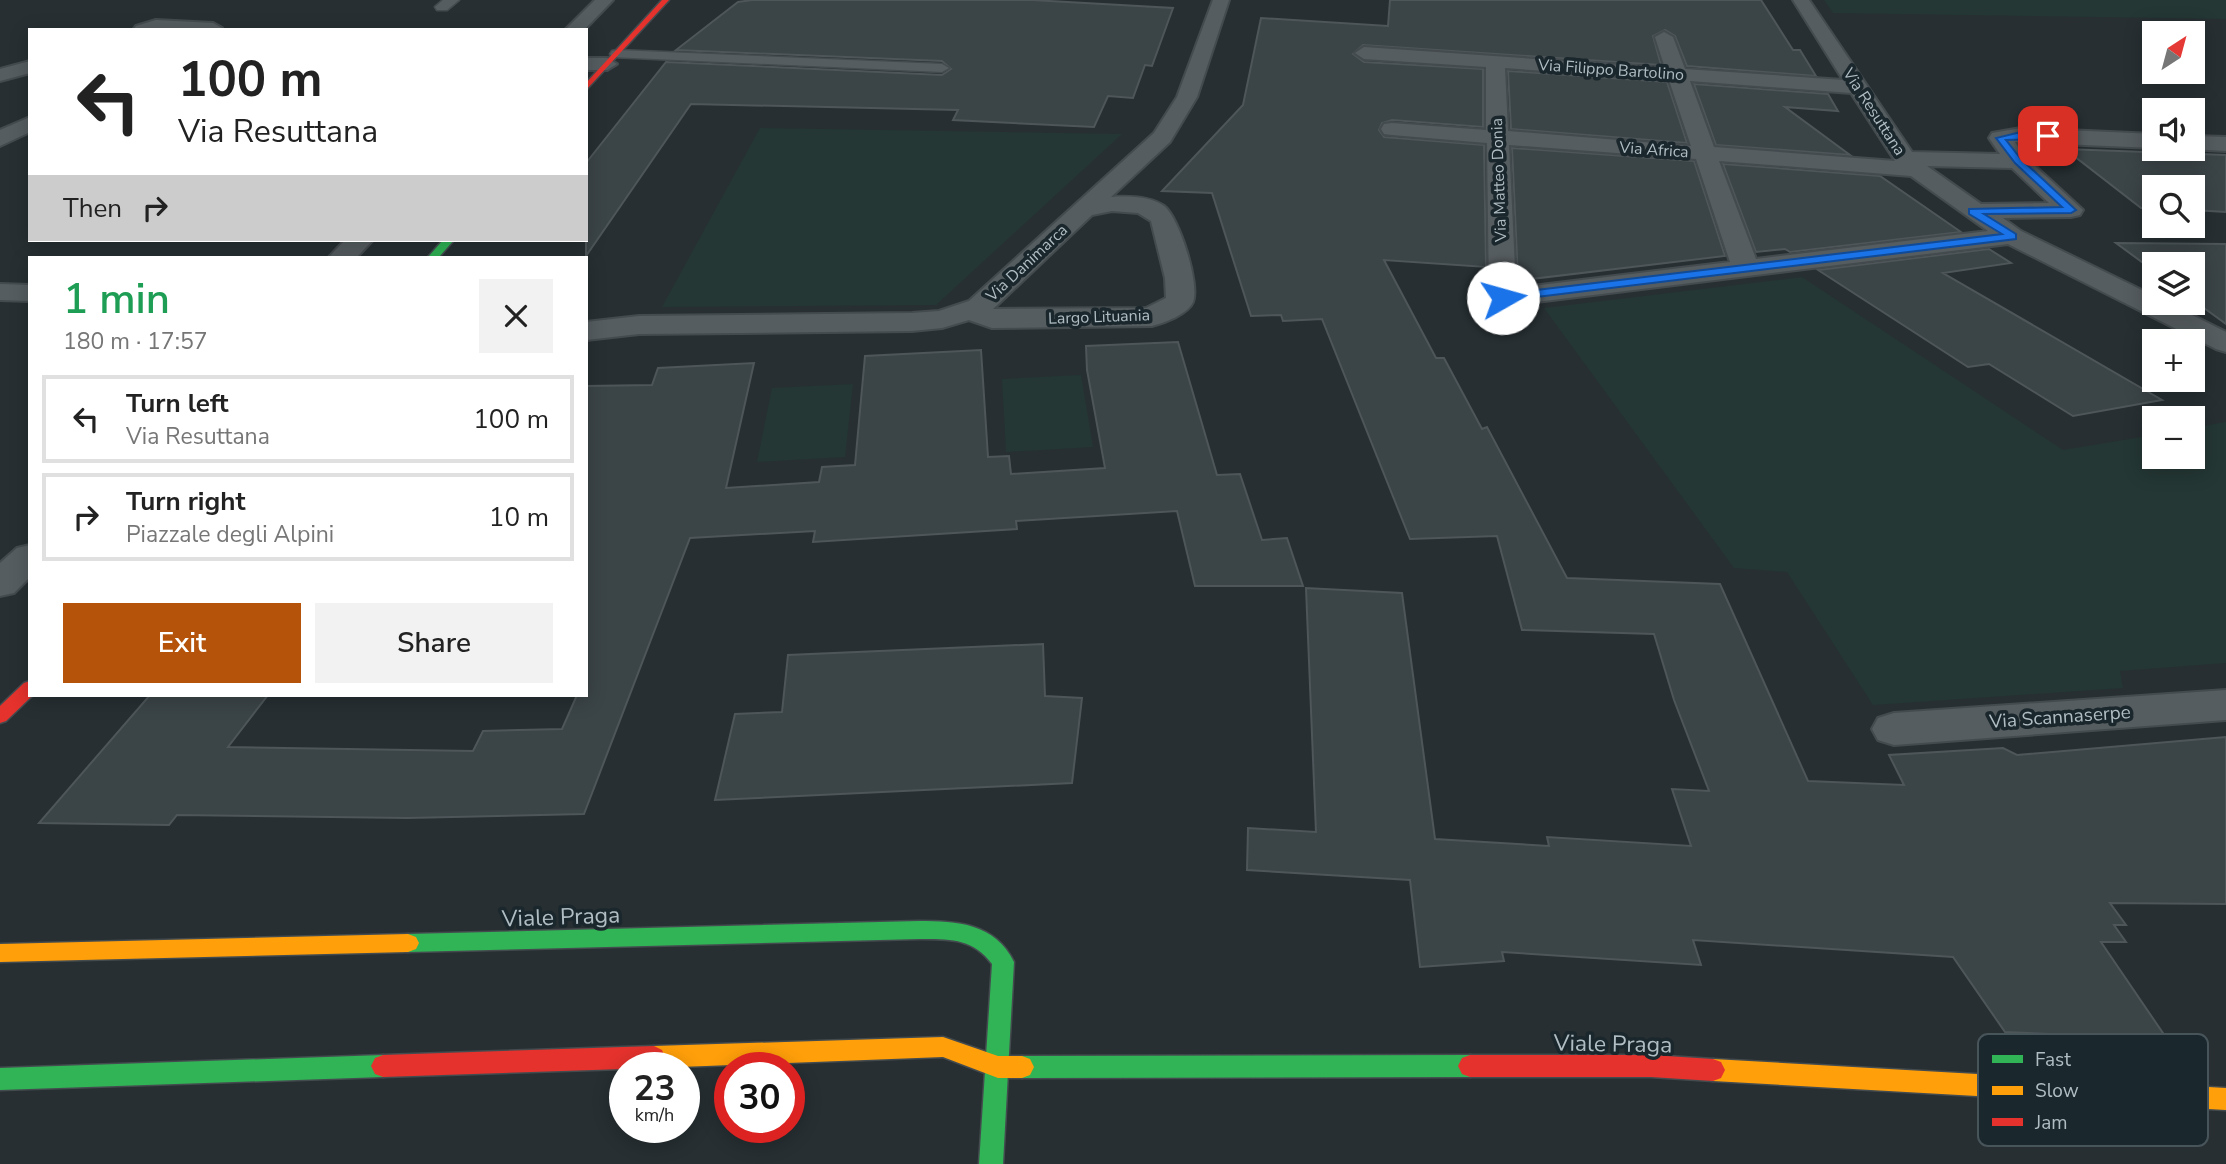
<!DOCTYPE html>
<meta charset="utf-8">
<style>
body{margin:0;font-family:"Nunito Sans",sans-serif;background:#f2f2f2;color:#222;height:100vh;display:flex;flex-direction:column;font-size:26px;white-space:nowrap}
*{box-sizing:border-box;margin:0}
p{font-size:23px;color:#767676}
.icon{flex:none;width:38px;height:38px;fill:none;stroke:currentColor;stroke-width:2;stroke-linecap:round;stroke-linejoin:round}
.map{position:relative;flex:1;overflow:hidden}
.side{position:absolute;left:28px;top:256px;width:560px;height:441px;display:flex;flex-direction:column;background:#fff;border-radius:0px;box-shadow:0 4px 18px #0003}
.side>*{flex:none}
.hud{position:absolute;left:28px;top:28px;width:560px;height:214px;border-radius:0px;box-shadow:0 4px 18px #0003;background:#fff;color:#222;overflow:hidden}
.needle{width:46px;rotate:36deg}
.fabs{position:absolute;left:2142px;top:21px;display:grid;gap:14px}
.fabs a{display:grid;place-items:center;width:63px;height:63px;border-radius:0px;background:#fff;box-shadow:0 4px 18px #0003;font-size:35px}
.speed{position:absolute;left:609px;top:1052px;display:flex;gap:14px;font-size:35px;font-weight:700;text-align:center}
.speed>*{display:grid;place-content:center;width:91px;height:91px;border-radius:50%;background:#fff;box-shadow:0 4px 18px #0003;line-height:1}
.speed small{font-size:18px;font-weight:400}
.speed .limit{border:10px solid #d22;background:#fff;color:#111}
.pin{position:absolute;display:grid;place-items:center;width:60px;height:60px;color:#fff;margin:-30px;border-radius:14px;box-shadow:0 4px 10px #0006}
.me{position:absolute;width:77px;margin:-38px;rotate:83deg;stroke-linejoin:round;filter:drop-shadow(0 0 5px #0008)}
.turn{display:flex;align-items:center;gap:24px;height:147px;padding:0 35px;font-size:32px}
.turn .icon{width:91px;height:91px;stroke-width:2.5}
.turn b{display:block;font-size:49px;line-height:60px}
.then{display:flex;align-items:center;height:66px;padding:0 35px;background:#0003;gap:14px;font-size:26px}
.round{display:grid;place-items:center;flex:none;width:74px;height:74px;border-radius:0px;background:#f2f2f2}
.head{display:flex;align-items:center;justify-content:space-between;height:119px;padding:0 35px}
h1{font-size:42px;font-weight:600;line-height:52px;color:#1e9e55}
.primary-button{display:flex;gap:14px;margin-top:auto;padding:14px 35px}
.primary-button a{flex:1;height:80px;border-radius:0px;background:#b45309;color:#fff;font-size:28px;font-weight:600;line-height:80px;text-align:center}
.primary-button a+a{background:#f2f2f2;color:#222}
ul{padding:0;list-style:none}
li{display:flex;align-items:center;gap:21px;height:88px;margin:0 14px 10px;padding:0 21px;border:4px solid #e0e0e0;border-radius:0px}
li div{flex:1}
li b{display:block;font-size:26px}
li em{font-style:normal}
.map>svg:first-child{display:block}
.green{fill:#243734}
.building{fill:#3b4447;stroke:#4e565a;stroke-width:2}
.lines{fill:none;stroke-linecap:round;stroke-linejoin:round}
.lane-casing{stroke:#444b4f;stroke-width:3}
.street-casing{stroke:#444b4f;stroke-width:4}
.fast-casing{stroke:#444b4f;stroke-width:3}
.slow-casing{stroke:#444b4f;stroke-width:3}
.jam-casing{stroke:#444b4f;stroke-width:3}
.lane{fill:#565d60;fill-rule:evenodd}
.street{fill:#565d60;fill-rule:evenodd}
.fast{fill:#30b455;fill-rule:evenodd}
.slow{fill:#ff9f0a;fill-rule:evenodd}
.jam{fill:#e5322d;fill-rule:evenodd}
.route{fill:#1a73e8;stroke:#114b97;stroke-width:2}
.labels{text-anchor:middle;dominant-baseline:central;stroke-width:7;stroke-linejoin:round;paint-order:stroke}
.far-street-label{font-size:16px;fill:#b0bec4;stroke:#1a272c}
.street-label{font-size:19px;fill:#b0bec4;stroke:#1a272c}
.near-street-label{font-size:23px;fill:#b0bec4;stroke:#1a272c}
.key{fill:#1a272c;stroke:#47545a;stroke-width:2}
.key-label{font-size:19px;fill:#b0bec4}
</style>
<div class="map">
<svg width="2226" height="1164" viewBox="0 0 2226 1164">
<rect width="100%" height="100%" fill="#272f32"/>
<!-- green -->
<path class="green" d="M 1824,0 L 2226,0 L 2226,19 L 1833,13 Z
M 760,128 L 1122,134 L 936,305 L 662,307 Z
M 1802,277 L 2063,450 L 2154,435 L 2154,457 L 2193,457 L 2193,428 L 2226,422 L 2226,663 L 2120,671 L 2123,688 L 1873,705 L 1787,572 L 1734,568 L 1544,308 Z
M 1081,375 L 1093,447 L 1006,452 L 1002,379 Z
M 853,384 L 845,457 L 757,462 L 772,388 Z"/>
<!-- building -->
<path class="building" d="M 752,0 L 1032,0 L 1173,8 L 1152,66 L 1145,65 L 1133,98 L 1108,96 L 1094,127 L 953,120 L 958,110 L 691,104 L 586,256 L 586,163 L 666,62 L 942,75 L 951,69 L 942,61 L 676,50 L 738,2 Z
M 1390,0 L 1761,0 L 1793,50 L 1800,50 L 1816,76 L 1687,66 L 1675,36 L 1665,30 L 1653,36 L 1661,65 L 1363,45 L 1353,54 L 1364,62 L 1483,69 L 1483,127 L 1392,120 L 1382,123 L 1379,130 L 1384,137 L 1484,145 L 1486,267 L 1384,260 L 1436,358 L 1444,358 L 1482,429 L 1487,427 L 1567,578 L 1720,584 L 1808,781 L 1904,785 L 1889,755 L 2003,748 L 2017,755 L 2226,737 L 2226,904 L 2110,903 L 2126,925 L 2114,925 L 2126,942 L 2101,942 L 2167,1039 L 2005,1032 L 1953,957 L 1693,940 L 1701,965 L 1502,952 L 1504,961 L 1420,967 L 1410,880 L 1247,870 L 1248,828 L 1316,832 L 1306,588 L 1402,593 L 1435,839 L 1549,846 L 1547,837 L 1691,846 L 1672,789 L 1709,791 L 1674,700 L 1654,634 L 1522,630 L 1497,536 L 1410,539 L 1322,319 L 1283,321 L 1281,315 L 1251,316 L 1212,193 L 1162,191 L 1243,105 L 1261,18 L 1388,26 Z
M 1508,71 L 1667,82 L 1687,143 L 1511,129 Z
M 1694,84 L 1828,94 L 1838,111 L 1785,107 L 1850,155 L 1716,145 Z
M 1512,148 L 1694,161 L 1725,256 L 1523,280 L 1518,278 Z
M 2065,149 L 2226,155 L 2226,212 L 2193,210 L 2193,187 L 2154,187 L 2154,208 L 2141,208 Z
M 1723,164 L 1880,176 L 1961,232 L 1790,252 L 1785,249 L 1756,252 Z
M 2116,243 L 2226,244 L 2226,324 L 2193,300 L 2193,264 L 2154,264 L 2154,271 Z
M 1989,249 L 2011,263 L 1943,273 L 2162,400 L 2073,416 L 1989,364 L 1968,367 L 1818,270 Z
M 1178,342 L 1217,475 L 1240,474 L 1262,540 L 1287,538 L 1303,586 L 1195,586 L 1177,511 L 1016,521 L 1017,529 L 813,542 L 815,531 L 690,538 L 584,814 L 407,818 L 177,815 L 169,825 L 39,823 L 150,695 L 268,695 L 228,747 L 473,751 L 483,731 L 562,729 L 577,695 L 586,695 L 586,386 L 652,385 L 658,368 L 754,363 L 726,488 L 819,482 L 822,467 L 855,465 L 865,356 L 981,350 L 988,457 L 1009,456 L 1011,474 L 1105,468 L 1087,370 L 1086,346 Z
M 1043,644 L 1045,696 L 1082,698 L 1072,783 L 715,800 L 735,714 L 782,712 L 788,655 Z"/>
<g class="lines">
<!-- lane casing -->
<g class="lane-casing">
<path id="lane" d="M 443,0 L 459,0 L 447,10 L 437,10 L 435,7 Z
M 617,50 L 942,64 L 949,68 L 942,72 L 612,57 L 610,54 L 612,51 Z"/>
</g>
<!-- street casing -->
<g class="street-casing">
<path id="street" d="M 595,0 L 613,0 L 584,30 L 565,30 Z
M 1213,0 L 1229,0 L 1197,97 L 1170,142 L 1111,197 C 1128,196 1150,196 1164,206 C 1179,217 1200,284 1193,302 C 1188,314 1164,323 1152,326 L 992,328 L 969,320 L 942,328 L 912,331 L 639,334 L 586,340 L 586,322 L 639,316 L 912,313 L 939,311 L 969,301 L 1154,133 L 1177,97 ZM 1112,211 L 1138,213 L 1151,221 L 1165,278 L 1166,298 L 1146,308 L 993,309 L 1092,215 Z
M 1793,0 L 1809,0 L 1912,152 L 2000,154 L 1989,138 L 1992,133 L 2021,128 L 2154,134 L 2154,148 L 2015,142 L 2024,156 L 2083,210 L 2080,215 L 2071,217 L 2003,218 L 2021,231 L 2154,296 L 2154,303 L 2168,303 L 2226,332 L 2226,352 L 2216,349 L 2008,244 L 1503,306 L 1493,304 L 1489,298 L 1487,143 L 1392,135 L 1384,134 L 1381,129 L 1384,124 L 1392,123 L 1486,130 L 1486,67 L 1364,59 L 1355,53 L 1364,47 L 1665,68 L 1655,37 L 1664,32 L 1673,37 L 1685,69 L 1843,80 ZM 1505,68 L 1669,80 L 1691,146 L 1508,131 ZM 1690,81 L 1851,93 L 1895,161 L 1714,147 ZM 1509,145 L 1696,159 L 1730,262 L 1516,288 ZM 1719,161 L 1911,176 L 1988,231 L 1756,259 ZM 1927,166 L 2012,168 L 2049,203 L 1981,204 Z
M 156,20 L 213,23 L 222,28 L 133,30 L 136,26 Z
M 586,58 L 607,58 L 617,64 L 607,70 L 586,70 Z
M 30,61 L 30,73 L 0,81 L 0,69 Z
M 30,117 L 30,132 L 0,146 L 0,130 Z
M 2193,136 L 2226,137 L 2226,151 L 2189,149 L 2193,149 Z
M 345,240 L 373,240 L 357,257 L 329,257 Z
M 0,284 L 30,285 L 30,301 L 0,300 Z
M 30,545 L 30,577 L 14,593 L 0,596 L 0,563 L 17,548 Z
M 2226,690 L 2226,720 L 1894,745 L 1878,740 L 1872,729 L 1878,718 L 1894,713 Z"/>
</g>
<!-- fast casing -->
<g class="fast-casing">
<path id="fast" d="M 443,240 L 454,240 L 439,257 L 428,257 Z
M 919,921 C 957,921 995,923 1014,962 L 1003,1164 L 979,1164 L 992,964 C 973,938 949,939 919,939 L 408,952 L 400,949 L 397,943 L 400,937 L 408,934 Z
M 383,1055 L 391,1058 L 395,1066 L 391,1074 L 383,1077 L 0,1090 L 0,1068 Z
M 1470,1055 L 1478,1058 L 1482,1066 L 1478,1074 L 1470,1077 L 1022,1078 L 1014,1075 L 1010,1067 L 1014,1059 L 1022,1056 Z"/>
</g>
<!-- slow casing -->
<g class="slow-casing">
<path id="slow" d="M 408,934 L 416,937 L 419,943 L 416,949 L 408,952 L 0,962 L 0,944 Z
M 943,1037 L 998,1056 L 1022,1056 L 1030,1059 L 1034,1067 L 1030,1075 L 1022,1078 L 998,1078 L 943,1057 L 654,1068 L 646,1064 L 643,1057 L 646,1050 L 654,1046 Z
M 1713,1059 L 2226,1088 L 2226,1110 L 1713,1081 L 1705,1078 L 1701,1070 L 1705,1062 Z"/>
</g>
<!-- jam casing -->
<g class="jam-casing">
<path id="jam" d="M 662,0 L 669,0 L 586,90 L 586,83 Z
M 30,681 L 30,695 L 33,695 L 6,721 L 0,723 L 0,706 L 24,683 Z
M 654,1046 L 662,1050 L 665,1057 L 662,1064 L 654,1068 L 383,1077 L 375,1074 L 371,1066 L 375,1058 L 383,1055 Z
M 1470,1055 L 1651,1055 L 1713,1059 L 1721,1062 L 1725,1070 L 1721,1078 L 1713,1081 L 1651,1077 L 1470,1077 L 1462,1074 L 1458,1066 L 1462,1058 Z"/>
</g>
<!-- lane -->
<use href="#lane" class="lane"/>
<!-- street -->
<use href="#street" class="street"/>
<!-- fast -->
<use href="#fast" class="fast"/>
<!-- slow -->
<use href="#slow" class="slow"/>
<!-- jam -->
<use href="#jam" class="jam"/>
</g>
<!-- route -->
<path class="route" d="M 2021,132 L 2051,134 L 2053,136 L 2048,139 L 2006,140 L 2021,159 L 2076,210 L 2071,213 L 1984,214 L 2016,234 L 2016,239 L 1503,301 L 1497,298 L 1503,294 L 2002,234 L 1969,214 L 1969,209 L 2062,207 L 2015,163 L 1996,138 Z"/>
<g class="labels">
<!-- far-street labels -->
<g class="far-street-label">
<text transform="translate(1611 70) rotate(4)">Via Filippo Bartolino</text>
<text transform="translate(1874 112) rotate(57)">Via Resuttana</text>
<text transform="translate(1654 150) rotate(4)">Via Africa</text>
<text transform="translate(1499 180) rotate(-92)">Via Matteo Donia</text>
<text transform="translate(1027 263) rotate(-43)">Via Danimarca</text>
<text transform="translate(1099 317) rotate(-2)">Largo Lituania</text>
</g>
<!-- street labels -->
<g class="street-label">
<text transform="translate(2060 717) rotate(-4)">Via Scannaserpe</text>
</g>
<!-- near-street labels -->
<g class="near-street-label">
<text transform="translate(561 917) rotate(-2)">Viale Praga</text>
<text transform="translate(1613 1044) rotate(1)">Viale Praga</text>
</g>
</g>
<!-- legend -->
<rect x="1978" y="1034" width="230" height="112" rx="10" class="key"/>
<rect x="1992" y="1055" width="31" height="8" fill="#30b455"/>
<rect x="1992" y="1086" width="31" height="9" fill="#ff9f0a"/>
<rect x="1992" y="1118" width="31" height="8" fill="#e5322d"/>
<g class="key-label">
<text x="2035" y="1066">Fast</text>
<text x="2035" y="1097">Slow</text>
<text x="2035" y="1129">Jam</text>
</g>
</svg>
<div class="fabs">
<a><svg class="needle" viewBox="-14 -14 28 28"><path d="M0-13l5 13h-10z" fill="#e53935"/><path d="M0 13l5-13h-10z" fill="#767676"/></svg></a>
<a><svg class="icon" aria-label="sound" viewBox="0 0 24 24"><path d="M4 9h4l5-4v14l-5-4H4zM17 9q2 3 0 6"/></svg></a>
<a><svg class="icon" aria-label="search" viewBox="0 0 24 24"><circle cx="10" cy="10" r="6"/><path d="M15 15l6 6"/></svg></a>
<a><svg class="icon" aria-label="layers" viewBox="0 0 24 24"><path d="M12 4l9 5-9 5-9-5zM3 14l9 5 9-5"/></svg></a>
<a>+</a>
<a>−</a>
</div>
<div class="speed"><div>23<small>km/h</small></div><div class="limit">30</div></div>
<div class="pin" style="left:2048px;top:136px;background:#d93025"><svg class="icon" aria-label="arrive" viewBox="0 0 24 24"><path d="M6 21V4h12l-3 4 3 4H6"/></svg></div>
<svg class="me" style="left:1503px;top:298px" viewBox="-20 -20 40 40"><circle r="19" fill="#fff"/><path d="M0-13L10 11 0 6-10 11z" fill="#1a73e8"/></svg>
<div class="hud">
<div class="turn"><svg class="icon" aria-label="left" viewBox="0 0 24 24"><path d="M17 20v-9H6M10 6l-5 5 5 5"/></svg><div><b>100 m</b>Via Resuttana</div></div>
<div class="then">Then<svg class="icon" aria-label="right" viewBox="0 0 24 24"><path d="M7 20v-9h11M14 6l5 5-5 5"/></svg></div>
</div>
<section class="side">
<div class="head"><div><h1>1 min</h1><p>180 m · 17:57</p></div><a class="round"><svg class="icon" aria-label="close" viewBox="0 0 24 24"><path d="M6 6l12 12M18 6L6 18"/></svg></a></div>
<ul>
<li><svg class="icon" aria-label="left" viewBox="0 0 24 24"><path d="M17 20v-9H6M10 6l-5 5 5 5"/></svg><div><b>Turn left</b><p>Via Resuttana</p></div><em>100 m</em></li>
<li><svg class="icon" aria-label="right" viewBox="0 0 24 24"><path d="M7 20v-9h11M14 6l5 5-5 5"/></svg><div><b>Turn right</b><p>Piazzale degli Alpini</p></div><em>10 m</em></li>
</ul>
<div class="primary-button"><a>Exit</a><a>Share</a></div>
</section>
</div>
